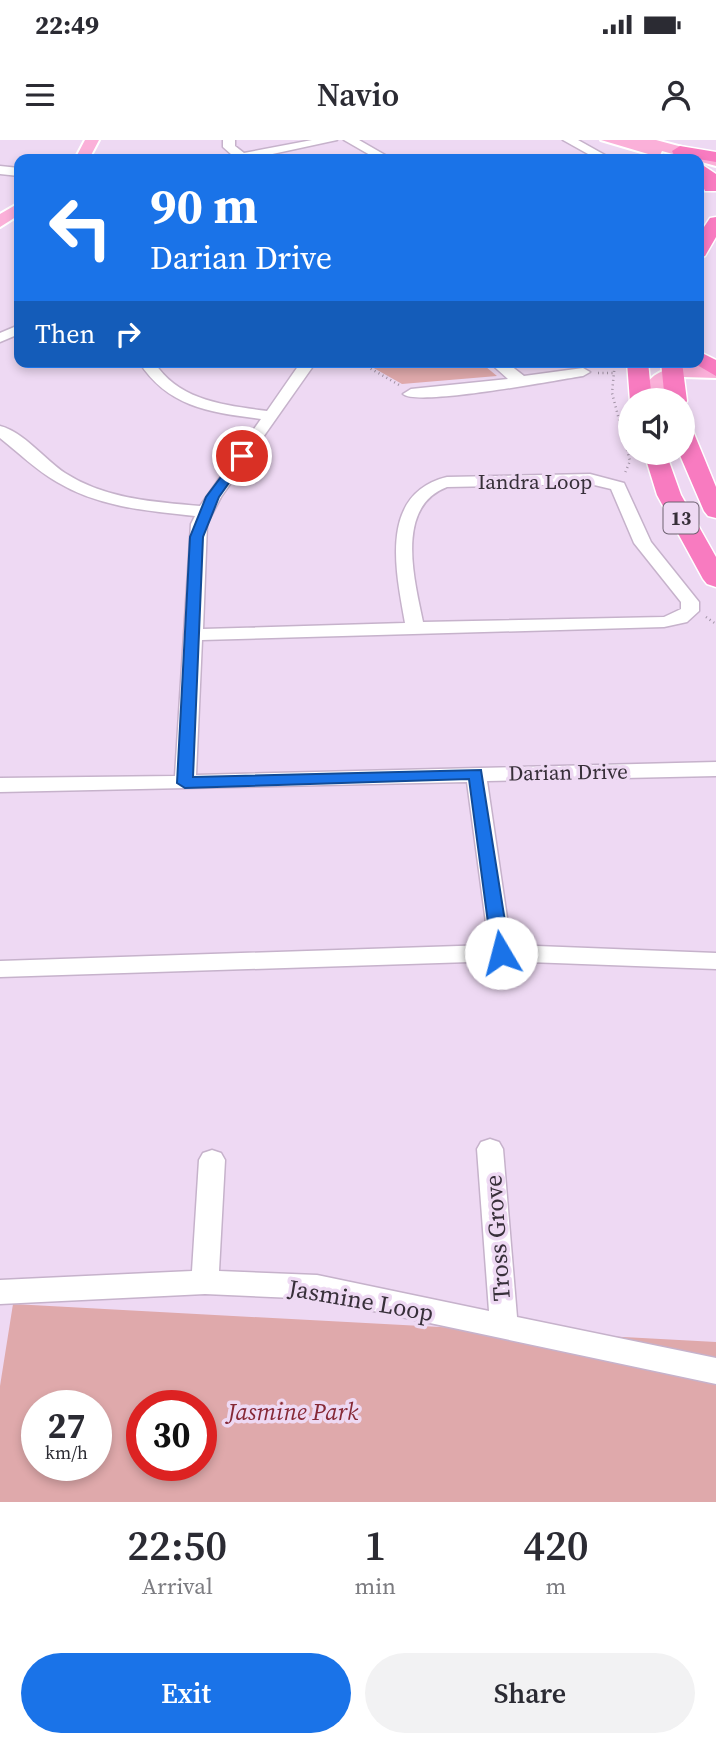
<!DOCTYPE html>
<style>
body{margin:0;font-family:"Source Serif 4",serif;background:#f2f2f3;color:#2b2b33;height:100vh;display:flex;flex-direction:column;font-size:26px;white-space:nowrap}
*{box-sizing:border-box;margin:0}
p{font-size:23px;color:#7c7c81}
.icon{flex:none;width:38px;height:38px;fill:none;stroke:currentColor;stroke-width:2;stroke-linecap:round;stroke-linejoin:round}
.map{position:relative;height:1362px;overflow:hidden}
.details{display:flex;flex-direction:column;background:#fff;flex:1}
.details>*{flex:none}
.top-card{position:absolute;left:14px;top:14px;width:690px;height:214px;border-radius:14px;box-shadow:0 4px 10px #0003;background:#1a73e8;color:#fff;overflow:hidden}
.controls{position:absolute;left:618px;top:248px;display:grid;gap:14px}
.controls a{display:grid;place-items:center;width:77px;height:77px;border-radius:50%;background:#fff;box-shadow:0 4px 10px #0003;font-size:35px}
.speed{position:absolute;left:21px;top:1250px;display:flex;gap:14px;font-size:35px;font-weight:700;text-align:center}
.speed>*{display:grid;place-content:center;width:91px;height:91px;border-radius:50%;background:#fff;box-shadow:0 4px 10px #0003;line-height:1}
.speed small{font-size:18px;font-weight:400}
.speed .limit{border:10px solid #d22;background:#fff;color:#111}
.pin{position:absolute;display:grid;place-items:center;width:60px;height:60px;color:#fff;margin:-30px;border:4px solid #fff;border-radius:50%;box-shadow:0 2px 7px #0007}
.me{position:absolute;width:77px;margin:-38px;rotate:352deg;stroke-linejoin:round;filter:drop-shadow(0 0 5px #0008)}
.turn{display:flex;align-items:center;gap:24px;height:147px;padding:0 21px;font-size:32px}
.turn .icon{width:91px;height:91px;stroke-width:2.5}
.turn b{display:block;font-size:49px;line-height:60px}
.then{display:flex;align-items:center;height:66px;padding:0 21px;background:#0003;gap:14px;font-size:26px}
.eta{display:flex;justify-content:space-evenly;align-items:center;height:119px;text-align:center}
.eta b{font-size:42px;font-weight:600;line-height:49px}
.button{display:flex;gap:14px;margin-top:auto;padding:14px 21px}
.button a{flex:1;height:80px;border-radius:42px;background:#1a73e8;color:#fff;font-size:28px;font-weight:600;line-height:80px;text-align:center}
.button a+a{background:#f2f2f3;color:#2b2b33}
.status{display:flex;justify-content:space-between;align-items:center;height:49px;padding:0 35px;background:#fff;direction:ltr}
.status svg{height:19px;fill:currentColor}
header{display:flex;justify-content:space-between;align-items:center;height:91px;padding:0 21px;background:#fff;font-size:32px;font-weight:600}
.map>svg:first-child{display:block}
.green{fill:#dfa9ab;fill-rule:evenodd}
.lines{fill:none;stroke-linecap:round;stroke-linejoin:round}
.minor-casing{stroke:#c6b2cb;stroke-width:3}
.major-casing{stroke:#fff;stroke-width:4}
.highway-casing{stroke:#fff;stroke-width:3}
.path{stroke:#a394a7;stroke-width:2.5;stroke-dasharray:1 3.5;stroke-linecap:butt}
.minor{fill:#fff;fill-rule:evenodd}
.major{fill:#fbb0d9;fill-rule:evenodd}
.highway{fill:#f87bc0;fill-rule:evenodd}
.route{fill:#1a73e8;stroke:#114b97;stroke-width:2}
.labels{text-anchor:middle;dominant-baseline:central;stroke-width:7;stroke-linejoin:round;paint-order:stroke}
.shield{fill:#eed9f3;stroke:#6e6271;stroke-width:2}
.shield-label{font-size:19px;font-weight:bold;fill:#372f39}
.street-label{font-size:21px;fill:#372f39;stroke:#eed9f3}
.near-street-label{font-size:24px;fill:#372f39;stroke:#eed9f3}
.near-park-label{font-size:24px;font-style:italic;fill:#862937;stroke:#eed9f3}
</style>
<div class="status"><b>22:49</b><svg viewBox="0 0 49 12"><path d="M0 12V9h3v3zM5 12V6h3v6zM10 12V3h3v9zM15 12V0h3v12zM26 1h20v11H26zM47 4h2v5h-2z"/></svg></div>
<header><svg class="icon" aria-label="menu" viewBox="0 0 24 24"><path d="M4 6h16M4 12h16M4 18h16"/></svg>Navio<svg class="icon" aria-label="person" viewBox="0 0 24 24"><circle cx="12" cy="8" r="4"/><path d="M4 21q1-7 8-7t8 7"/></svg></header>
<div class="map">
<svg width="716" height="1362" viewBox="0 0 716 1362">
<rect width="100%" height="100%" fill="#eed9f3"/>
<!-- green -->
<path class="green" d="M 363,222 L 480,222 L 497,236 L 402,244 Z
M 13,1164 L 716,1202 L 716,1362 L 0,1362 L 0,1246 ZM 37,1265 L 96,1265 L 96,1325 L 37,1325 ZM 142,1265 L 201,1265 L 201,1325 L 142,1325 Z"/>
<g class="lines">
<!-- minor casing -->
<g class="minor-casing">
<path id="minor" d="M 223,0 L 235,0 L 235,6 L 244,13 L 312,0 L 337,0 L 249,19 L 225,19 L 232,15 L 223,7 Z
M 344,0 L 359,0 L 392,19 L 377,19 Z
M 563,0 L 578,0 L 612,19 L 597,19 Z
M 0,26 L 19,28 L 19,36 L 0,34 Z
M 19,185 L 19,194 L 0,202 L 0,193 Z
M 139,222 L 154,222 C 179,261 224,265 267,271 L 301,222 L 316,222 L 221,357 L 207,384 L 203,489 L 405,483 C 396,432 378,354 447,337 L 590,334 L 624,343 L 651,402 L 699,462 L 699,471 L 687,482 L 664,487 L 202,500 L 196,635 L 716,622 L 716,636 L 487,641 L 511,805 L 716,813 L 716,829 L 501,821 L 0,837 L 0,821 L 489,805 L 467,642 L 0,652 L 0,638 L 175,636 L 191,384 L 195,376 C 148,371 98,367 57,342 C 36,330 19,313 0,298 L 0,286 C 24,292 45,320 65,333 C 105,359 154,362 200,366 L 261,279 C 210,272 169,268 139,222 ZM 590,344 L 611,349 L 634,403 L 681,462 L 681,469 L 664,477 L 423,482 C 415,442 394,367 447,347 Z
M 489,222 L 506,222 L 524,236 L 583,228 L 590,232 L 583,236 C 556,240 417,267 403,254 L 411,249 L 508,239 Z
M 490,999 L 499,1002 L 503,1009 L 517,1177 L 716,1218 L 716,1244 L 317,1159 L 205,1154 L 0,1164 L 0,1140 L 192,1131 L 199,1020 L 203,1013 L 212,1010 L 221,1013 L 225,1020 L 219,1131 L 317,1135 L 489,1171 L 477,1009 L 481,1002 Z"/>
</g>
<!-- major casing -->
<g class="major-casing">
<path id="major" d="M 85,0 L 99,0 L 89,19 L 75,19 Z
M 601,0 L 656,0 L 716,16 L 716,26 L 662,11 L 660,15 L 655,16 Z
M 19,63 L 19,75 L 0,87 L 0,74 Z
M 684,226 L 716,226 L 716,238 L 684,237 L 666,245 L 668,261 L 648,261 L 647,243 C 656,231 669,228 684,226 Z"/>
</g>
<!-- highway casing -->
<g class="highway-casing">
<path id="highway" d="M 680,6 L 716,12 L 716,22 L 674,15 L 672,11 Z
M 698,22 L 716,34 L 716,51 L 705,51 L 698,36 Z
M 716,77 L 716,97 L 705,116 L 698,118 L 698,96 L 710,78 Z
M 698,211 L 716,220 L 716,236 L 692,222 L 698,222 Z
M 627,222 L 648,222 L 652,261 L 630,261 Z
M 661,222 L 682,222 L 687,261 L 684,266 L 682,261 L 665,261 Z
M 682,284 L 693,291 L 716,347 L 716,378 L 708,376 L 704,371 L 679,313 L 682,313 Z
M 644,313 L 666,313 L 681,355 L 716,417 L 716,447 L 707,444 L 703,439 L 657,355 Z"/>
</g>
<!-- path -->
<path class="path" d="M 359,222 L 401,246
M 615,222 L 612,253 L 630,321 L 625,333
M 598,233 L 614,233
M 706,477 L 716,484"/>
<!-- minor -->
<use href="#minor" class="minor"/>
<!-- major -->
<use href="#major" class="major"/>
<!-- highway -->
<use href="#highway" class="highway"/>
</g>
<!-- route -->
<path class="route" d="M 238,314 L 248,316 L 219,357 L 203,397 L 193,637 L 481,630 L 510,813 L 507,817 L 501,819 L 492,813 L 469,639 L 185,648 L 177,643 L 190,397 L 206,357 Z"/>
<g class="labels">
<!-- shield labels -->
<rect class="shield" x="663.5" y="362.5" width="35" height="31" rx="5"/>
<g class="shield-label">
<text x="681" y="378">13</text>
</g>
<!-- street labels -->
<g class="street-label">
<text x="535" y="341">Iandra Loop</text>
<text transform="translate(568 632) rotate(-1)">Darian Drive</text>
</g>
<!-- near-street labels -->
<g class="near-street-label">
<text transform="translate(497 1098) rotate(-94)">Tross Grove</text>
<text transform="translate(361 1160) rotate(10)">Jasmine Loop</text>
</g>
<!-- near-park labels -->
<g class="near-park-label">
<text x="293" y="1271">Jasmine Park</text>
</g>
</g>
</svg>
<div class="controls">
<a><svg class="icon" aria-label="sound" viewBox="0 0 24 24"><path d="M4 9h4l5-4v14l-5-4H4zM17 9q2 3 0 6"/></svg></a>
</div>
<div class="speed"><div>27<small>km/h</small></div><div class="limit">30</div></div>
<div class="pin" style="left:242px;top:316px;background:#d93025"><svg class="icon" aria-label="arrive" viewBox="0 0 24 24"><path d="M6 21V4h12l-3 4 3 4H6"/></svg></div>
<svg class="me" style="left:501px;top:813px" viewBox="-20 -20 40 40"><circle r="19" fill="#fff"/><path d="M0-13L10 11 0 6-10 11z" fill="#1a73e8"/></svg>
<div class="top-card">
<div class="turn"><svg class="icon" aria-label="left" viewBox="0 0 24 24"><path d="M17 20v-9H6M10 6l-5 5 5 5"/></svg><div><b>90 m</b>Darian Drive</div></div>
<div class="then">Then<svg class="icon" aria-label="right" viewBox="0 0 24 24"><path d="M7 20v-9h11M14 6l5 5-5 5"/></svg></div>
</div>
</div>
<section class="details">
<div class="eta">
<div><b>22:50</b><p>Arrival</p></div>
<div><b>1</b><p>min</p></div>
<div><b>420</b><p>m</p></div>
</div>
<div class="button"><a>Exit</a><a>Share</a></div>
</section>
